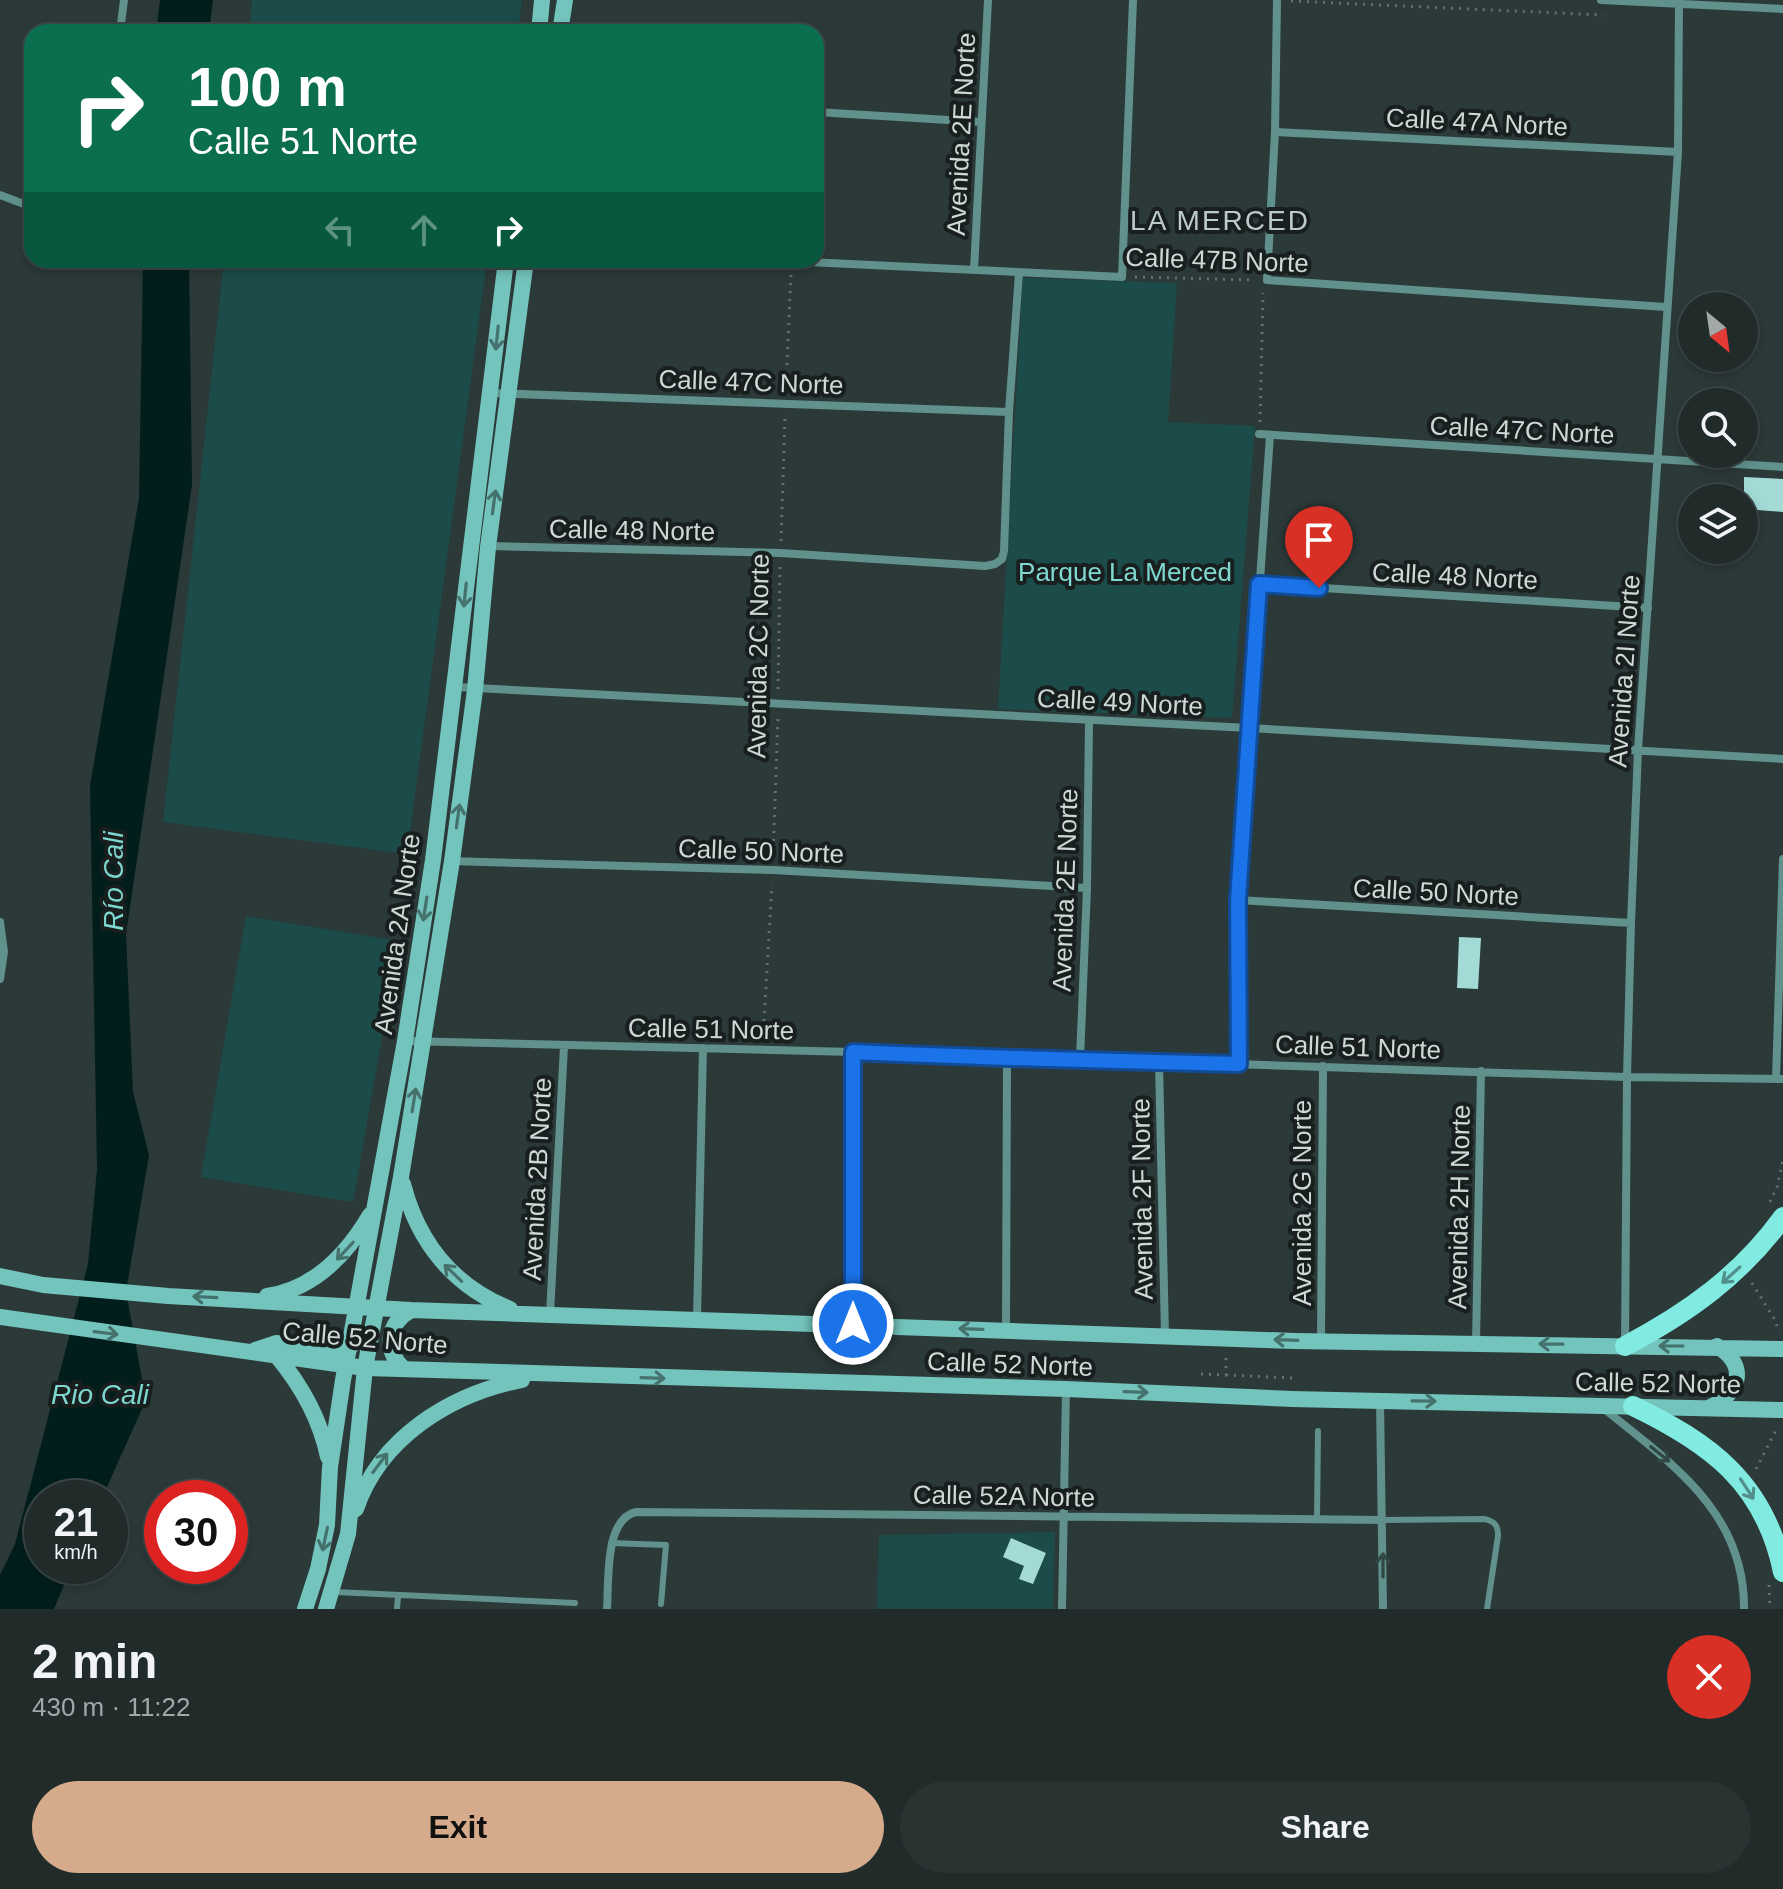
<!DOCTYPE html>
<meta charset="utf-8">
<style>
body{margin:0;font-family:Helvetica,sans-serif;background:#283332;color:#f1f3f6;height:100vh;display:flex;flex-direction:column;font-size:30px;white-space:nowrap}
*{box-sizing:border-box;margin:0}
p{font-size:26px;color:#a2a7a8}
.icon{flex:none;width:44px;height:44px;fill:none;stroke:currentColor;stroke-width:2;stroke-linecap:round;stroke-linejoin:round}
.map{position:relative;height:1609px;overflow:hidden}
.panel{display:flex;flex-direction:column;background:#202b2a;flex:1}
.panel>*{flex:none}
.guide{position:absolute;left:24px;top:24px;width:800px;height:244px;border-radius:24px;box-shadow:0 4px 12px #0003,0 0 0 2px #3d4747;background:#0b6e4f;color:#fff;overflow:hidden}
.needle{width:52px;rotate:151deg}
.fabs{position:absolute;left:1678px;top:292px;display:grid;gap:16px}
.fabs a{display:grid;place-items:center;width:80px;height:80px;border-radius:50%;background:#202b2a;box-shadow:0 4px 12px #0003,0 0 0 2px #3d4747;font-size:40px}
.speed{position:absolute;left:24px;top:1480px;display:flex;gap:16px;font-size:40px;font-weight:700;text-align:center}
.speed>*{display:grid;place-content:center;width:104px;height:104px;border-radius:50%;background:#202b2a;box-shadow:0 4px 12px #0003,0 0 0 2px #3d4747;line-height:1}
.speed small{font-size:20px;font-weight:400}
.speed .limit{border:12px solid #d22;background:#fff;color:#111}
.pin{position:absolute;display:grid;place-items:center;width:68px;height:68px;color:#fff;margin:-82px -34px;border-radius:50% 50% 50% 0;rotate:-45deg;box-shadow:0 0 8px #0007}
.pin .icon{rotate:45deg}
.me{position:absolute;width:88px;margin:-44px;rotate:0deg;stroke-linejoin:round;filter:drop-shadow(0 0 6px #0008)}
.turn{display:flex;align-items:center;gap:28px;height:168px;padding:0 32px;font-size:36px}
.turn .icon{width:104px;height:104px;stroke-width:2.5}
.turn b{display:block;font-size:56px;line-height:68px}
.lanes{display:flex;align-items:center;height:76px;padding:0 32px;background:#0003;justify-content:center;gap:40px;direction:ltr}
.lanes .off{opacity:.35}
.round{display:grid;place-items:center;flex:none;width:84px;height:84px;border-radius:42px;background:#283332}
.headline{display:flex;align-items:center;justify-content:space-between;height:136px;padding:0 32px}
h1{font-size:48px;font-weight:700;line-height:60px}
.cta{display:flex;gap:16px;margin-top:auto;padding:16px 32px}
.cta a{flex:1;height:92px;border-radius:48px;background:#d6ab8b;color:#111;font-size:32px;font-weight:700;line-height:92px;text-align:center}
.cta a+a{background:#283332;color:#f1f3f6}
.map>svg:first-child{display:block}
.green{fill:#1c4c49}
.water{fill:#021e1c}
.building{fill:#a3dad5}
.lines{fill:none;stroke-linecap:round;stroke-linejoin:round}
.path{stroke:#657170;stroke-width:3;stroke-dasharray:2 6;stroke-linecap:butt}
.service{stroke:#60918c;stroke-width:6}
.minor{stroke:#60918c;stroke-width:8}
.secondary{stroke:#73c4bc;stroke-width:16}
.primary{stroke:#81ebe2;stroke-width:20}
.oneway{stroke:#46726d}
.oneway2{stroke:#528f8a}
.oneway3{stroke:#314744}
.route-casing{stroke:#114b97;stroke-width:20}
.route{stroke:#1a73e8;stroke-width:14}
.labels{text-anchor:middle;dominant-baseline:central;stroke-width:8;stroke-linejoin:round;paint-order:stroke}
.street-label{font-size:26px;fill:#cfd8d7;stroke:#181f1e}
.park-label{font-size:26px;fill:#7fd9d1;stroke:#181f1e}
.neighbourhood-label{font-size:28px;letter-spacing:2px;fill:#bacbc9;stroke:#181f1e}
.water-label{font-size:28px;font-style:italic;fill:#7dd7cf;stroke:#181f1e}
</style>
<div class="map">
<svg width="1783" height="1609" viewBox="0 0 1783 1609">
<rect width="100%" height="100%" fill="#2b3938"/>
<!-- green -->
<path class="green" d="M 252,0 L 522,0 L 518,32 L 249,32 Z
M 224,260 L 487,260 L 407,854 L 163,822 Z
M 1023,278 L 1177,283 L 1168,422 L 1255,426 L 1232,718 L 998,709 Z
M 246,916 L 399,941 L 353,1202 L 201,1177 Z
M 1055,1532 L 1053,1609 L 877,1609 L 879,1535 Z"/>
<!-- water -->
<path class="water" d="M 160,0 L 213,0 L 209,32 L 156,32 Z
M 143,260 L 189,260 L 192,485 L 126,934 L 133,1092 L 149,1155 L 126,1292 L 146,1400 L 102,1498 L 42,1498 L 42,1566 L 72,1566 L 54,1609 L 0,1609 L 0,1575 L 15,1544 L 88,1264 L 97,1169 L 90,786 L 139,498 Z"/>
<!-- building -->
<path class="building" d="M 1744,477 L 1783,479 L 1783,512 L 1744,509 Z
M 1459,937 L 1481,938 L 1478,989 L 1457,988 Z
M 1011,1538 L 1046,1553 L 1033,1584 L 1019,1579 L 1024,1566 L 1003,1557 Z"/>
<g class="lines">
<!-- path -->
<path class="path" d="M 1291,1 L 1603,15
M 1135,277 L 1255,280
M 786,389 L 791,273
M 1260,422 L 1263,293
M 781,541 L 785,417
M 778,689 L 780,565
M 773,857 L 778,717
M 763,1037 L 772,885
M 1770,1202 L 1777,1187 L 1783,1160
M 1752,1283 L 1775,1320 L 1779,1332
M 1201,1374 L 1226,1375 L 1226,1354
M 1226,1375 L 1293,1378
M 1756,1469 L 1778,1426
M 1769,1585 L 1770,1609"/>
<!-- service -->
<path class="service" d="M 1317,1519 L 1318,1431
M 1383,1520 L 1485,1519 C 1495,1522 1498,1525 1498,1536 L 1487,1609
M 611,1543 L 666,1545 L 661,1604
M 335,1592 L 575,1603
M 397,1609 L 398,1596"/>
<!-- minor -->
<path class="minor" d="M 1277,0 L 1275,132 L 1267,280 L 1666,307
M 1601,0 L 1783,9
M 120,32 L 124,0
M 816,112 L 981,122
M 1275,132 L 1678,152
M 0,195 L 32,207
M 766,260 L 1122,277 L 1133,0
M 974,270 L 988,0
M 491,393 L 1009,412
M 1259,434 L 1783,467
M 487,546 L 780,553 L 985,566 L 995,564 L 1002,559 L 1004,551 L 1009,412 L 1019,273
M 1259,584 L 1648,608
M 455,687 L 1249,728 L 1783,759
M 449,861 L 773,870 L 1087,888
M 1238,900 L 1631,923
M 0,922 L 4,952 L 0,979
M 405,1041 L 853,1052 L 1007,1060 L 1080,1059 L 1627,1077 L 1783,1079
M 1080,1059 L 1087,888 L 1089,721
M 1159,1062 L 1165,1335
M 1239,1064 L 1238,900 L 1270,435
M 1776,1079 L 1783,859
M 550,1314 L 564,1046
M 697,1319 L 703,1048
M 853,1324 L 853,1052
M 1006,1330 L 1007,1060
M 1321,1340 L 1323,1066
M 1476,1343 L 1481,1071
M 1625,1345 L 1627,1077 L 1631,923 L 1638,750 L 1678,152 L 1679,0
M 1380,1400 L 1383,1609
M 1603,1408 C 1671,1463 1745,1512 1744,1609
M 607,1609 C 609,1582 604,1519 636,1512 L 1383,1520
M 1062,1609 L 1066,1389"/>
<!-- secondary -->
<path class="secondary" d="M 539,32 L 542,0
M 560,32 L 565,0
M 403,1184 C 418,1242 453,1286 510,1309
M 0,1276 L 43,1285 L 168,1296 L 411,1310 L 1295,1341 L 1783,1349
M 267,1296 C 314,1289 347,1254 370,1215
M 0,1317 L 365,1368 L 1066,1389 L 1292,1399 L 1783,1410
M 255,1350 L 276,1343 L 348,1351 L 353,1342
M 276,1355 C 302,1386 320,1418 328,1457
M 404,1369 C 383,1350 387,1324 411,1310
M 1708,1408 C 1740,1394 1749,1366 1717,1346
M 356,1509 C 380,1438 450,1394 522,1380
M 305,1609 L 318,1569 L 327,1525 L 330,1467 L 343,1380 L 405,1041 L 433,860 L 506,260
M 326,1609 L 348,1534 L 365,1368 L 401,1177 L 452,861 L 475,690 L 488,547 L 526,260"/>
<!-- primary -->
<path class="primary" d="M 1625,1346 C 1688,1313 1741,1275 1783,1217
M 1633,1406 C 1710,1443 1765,1483 1783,1572"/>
</g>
<!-- one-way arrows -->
<defs><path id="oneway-shaft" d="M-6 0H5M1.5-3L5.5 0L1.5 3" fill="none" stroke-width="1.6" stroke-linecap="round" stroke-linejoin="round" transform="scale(2)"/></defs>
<g class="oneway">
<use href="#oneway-shaft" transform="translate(497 338) rotate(96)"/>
<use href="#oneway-shaft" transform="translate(494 502) rotate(-82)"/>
<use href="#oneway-shaft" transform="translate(465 595) rotate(96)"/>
<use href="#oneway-shaft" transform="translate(458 816) rotate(-82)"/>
<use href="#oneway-shaft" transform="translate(425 909) rotate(99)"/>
<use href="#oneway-shaft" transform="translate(414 1100) rotate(-81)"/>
<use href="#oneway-shaft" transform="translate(345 1251) rotate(133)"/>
<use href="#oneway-shaft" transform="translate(453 1273) rotate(-136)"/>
<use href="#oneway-shaft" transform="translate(205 1297) rotate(-177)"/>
<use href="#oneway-shaft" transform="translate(971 1329) rotate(-178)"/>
<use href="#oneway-shaft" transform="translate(106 1333) rotate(7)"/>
<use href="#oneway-shaft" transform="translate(1286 1340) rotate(-178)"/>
<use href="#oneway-shaft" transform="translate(1551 1344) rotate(-179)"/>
<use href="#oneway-shaft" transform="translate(1671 1346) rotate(-180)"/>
<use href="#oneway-shaft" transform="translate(653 1378) rotate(2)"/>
<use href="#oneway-shaft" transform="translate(1136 1392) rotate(2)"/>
<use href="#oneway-shaft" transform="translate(1424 1401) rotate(1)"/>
<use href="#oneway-shaft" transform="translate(380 1463) rotate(-53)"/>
<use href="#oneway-shaft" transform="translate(325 1539) rotate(102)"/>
</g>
<g class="oneway2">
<use href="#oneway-shaft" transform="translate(1731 1275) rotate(138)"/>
<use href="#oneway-shaft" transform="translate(1747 1489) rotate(57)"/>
</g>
<g class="oneway3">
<use href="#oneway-shaft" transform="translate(1660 1454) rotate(39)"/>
<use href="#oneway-shaft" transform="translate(1383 1565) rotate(-90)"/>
</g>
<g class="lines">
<!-- route casing -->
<g class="route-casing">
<path id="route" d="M 853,1324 L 853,1052 C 982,1058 1110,1061 1239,1064 L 1238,900 L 1259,584 L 1319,588"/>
</g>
<!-- route -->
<use href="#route" class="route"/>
</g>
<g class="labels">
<!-- street labels -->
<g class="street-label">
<text transform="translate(1477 122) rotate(3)">Calle 47A Norte</text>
<text transform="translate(961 134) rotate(-87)">Avenida 2E Norte</text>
<text transform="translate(1217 260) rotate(2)">Calle 47B Norte</text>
<text transform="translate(751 382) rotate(2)">Calle 47C Norte</text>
<text transform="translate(1522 430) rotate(3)">Calle 47C Norte</text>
<text transform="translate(632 530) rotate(1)">Calle 48 Norte</text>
<text transform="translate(1455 576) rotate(3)">Calle 48 Norte</text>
<text transform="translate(758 656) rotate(-89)">Avenida 2C Norte</text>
<text transform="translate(1624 671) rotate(-86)">Avenida 2I Norte</text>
<text transform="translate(1120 702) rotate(3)">Calle 49 Norte</text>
<text transform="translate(761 851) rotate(2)">Calle 50 Norte</text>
<text transform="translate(1065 890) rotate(-88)">Avenida 2E Norte</text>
<text transform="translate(1436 892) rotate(3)">Calle 50 Norte</text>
<text transform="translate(397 934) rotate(-82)">Avenida 2A Norte</text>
<text transform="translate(711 1029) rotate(1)">Calle 51 Norte</text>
<text transform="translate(1358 1047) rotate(2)">Calle 51 Norte</text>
<text transform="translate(537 1179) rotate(-87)">Avenida 2B Norte</text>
<text transform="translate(1142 1199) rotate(-91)">Avenida 2F Norte</text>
<text transform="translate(1302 1203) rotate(-90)">Avenida 2G Norte</text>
<text transform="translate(1459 1207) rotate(-89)">Avenida 2H Norte</text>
<text transform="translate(365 1338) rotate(5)">Calle 52 Norte</text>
<text transform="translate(1010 1364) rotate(2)">Calle 52 Norte</text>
<text transform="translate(1658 1383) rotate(1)">Calle 52 Norte</text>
<text transform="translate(1004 1496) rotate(1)">Calle 52A Norte</text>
</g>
<!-- park labels -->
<g class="park-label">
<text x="1125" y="572">Parque La Merced</text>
</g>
<!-- neighbourhood labels -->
<g class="neighbourhood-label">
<text x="1220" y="220">LA MERCED</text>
</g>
<!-- water labels -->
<g class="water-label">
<text transform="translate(113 881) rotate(-90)">Río Cali</text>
<text x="100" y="1394">Rio Cali</text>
</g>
</g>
</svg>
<div class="fabs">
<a><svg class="needle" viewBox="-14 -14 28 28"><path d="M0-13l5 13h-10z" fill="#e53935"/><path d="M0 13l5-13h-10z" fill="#a2a7a8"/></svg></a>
<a><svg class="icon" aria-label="search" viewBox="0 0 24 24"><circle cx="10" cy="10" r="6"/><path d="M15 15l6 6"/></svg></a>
<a><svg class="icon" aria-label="layers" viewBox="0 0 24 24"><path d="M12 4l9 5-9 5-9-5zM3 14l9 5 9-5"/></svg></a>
</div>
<div class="speed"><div>21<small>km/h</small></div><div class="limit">30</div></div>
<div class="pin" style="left:1319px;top:588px;background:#d93025"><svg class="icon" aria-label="arrive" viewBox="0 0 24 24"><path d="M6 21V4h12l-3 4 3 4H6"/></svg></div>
<svg class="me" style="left:853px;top:1324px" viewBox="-20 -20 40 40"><circle r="17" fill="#1a73e8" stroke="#fff" stroke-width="3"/><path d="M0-11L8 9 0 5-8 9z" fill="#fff"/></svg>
<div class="guide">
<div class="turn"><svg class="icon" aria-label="right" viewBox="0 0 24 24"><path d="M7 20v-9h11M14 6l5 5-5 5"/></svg><div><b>100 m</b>Calle 51 Norte</div></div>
<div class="lanes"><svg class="icon off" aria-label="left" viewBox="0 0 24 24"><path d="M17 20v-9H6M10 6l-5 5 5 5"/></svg><svg class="icon off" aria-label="ahead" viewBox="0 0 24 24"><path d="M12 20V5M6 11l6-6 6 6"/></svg><svg class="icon" aria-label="right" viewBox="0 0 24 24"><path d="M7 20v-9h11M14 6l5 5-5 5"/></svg></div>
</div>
</div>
<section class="panel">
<div class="headline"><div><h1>2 min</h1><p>430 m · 11:22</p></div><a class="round" style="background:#d93025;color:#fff"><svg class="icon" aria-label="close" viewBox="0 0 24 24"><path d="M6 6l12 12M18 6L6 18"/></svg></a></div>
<div class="cta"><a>Exit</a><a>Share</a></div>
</section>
